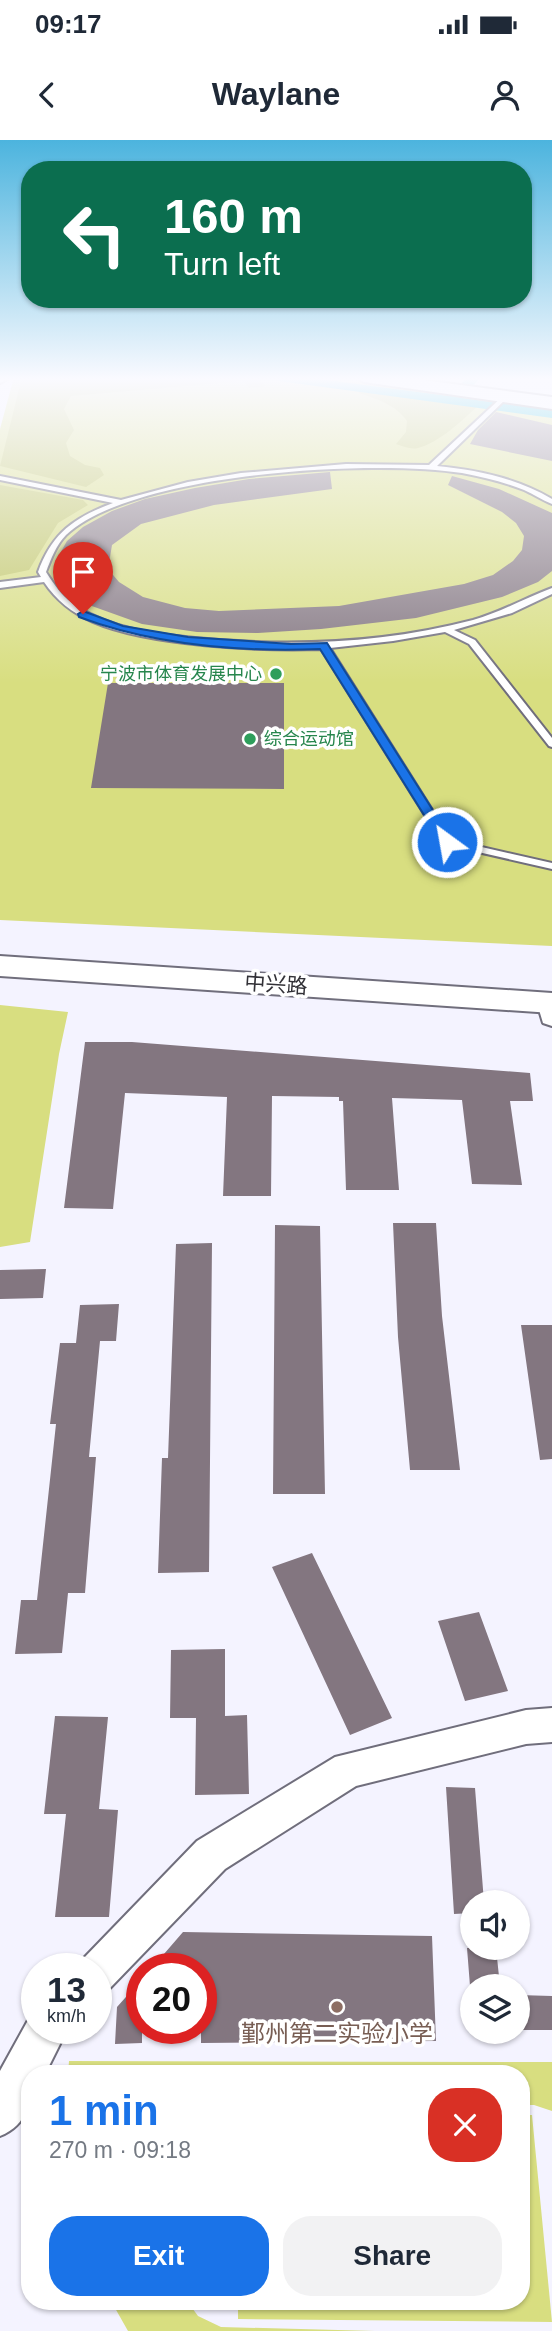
<!DOCTYPE html>
<meta charset="utf-8">
<style>
body{margin:0;font-family:Helvetica,"Noto Sans SC",sans-serif;background:#f2f2f3;color:#1f2937;height:100vh;display:flex;flex-direction:column;font-size:26px;white-space:nowrap}
*{box-sizing:border-box;margin:0}
p{font-size:23px;color:#747a83}
.icon{flex:none;width:38px;height:38px;fill:none;stroke:currentColor;stroke-width:2;stroke-linecap:round;stroke-linejoin:round}
.map{position:relative;flex:1;overflow:hidden}
.panel{position:absolute;left:21px;top:1925px;width:509px;height:245px;display:flex;flex-direction:column;background:#fff;border-radius:28px;box-shadow:0 2px 5px #0004}
.panel>*{flex:none}
.guide{position:absolute;left:21px;top:21px;width:511px;height:147px;border-radius:28px;box-shadow:0 2px 5px #0004;background:#0b6e4f;color:#fff;overflow:hidden}
.buttons{position:absolute;left:460px;top:1750px;display:grid;gap:14px}
.buttons a{display:grid;place-items:center;width:70px;height:70px;border-radius:50%;background:#fff;box-shadow:0 2px 5px #0004;font-size:35px}
.speed{position:absolute;left:21px;top:1813px;display:flex;gap:14px;font-size:35px;font-weight:700;text-align:center}
.speed>*{display:grid;place-content:center;width:91px;height:91px;border-radius:50%;background:#fff;box-shadow:0 2px 5px #0004;line-height:1}
.speed small{font-size:18px;font-weight:400}
.speed .limit{border:10px solid #d22;background:#fff;color:#111}
.pin{position:absolute;display:grid;place-items:center;width:60px;height:60px;color:#fff;margin:-72px -30px;border-radius:50% 50% 50% 0;rotate:-45deg;box-shadow:0 0 7px #0007}
.pin .icon{rotate:45deg}
.me{position:absolute;width:77px;margin:-38px;rotate:328deg;stroke-linejoin:round;filter:drop-shadow(0 0 5px #0008)}
.turn{display:flex;align-items:center;gap:24px;height:147px;padding:0 28px;font-size:32px}
.turn .icon{width:91px;height:91px;stroke-width:2.5}
.turn b{display:block;font-size:49px;line-height:60px}
.round{display:grid;place-items:center;flex:none;width:74px;height:74px;border-radius:28px;background:#f2f2f3}
.headline{display:flex;align-items:center;justify-content:space-between;height:119px;padding:0 28px}
h1{font-size:42px;font-weight:600;line-height:52px;color:#1a73e8}
.cta{display:flex;gap:14px;margin-top:auto;padding:14px 28px}
.cta a{flex:1;height:80px;border-radius:28px;background:#1a73e8;color:#fff;font-size:28px;font-weight:600;line-height:80px;text-align:center}
.cta a+a{background:#f2f2f3;color:#1f2937}
.status{display:flex;justify-content:space-between;align-items:center;height:49px;padding:0 35px;background:#fff;direction:ltr}
.status svg{height:19px;fill:currentColor}
header{display:flex;justify-content:space-between;align-items:center;height:91px;padding:0 28px;background:#fff;font-size:32px;font-weight:600}
.map>svg:first-child{display:block}
.green{fill:#d8de80}
.forest{fill:#bfc561}
.lines{fill:none;stroke-linecap:round;stroke-linejoin:round}
.canal{fill:#02b5d0;fill-rule:evenodd}
.building{fill:#837680}
.service-casing{stroke:#706e7c;stroke-width:4}
.minor-casing{stroke:#706e7c;stroke-width:4}
.secondary-casing{stroke:#706e7c;stroke-width:4}
.primary-casing{stroke:#706e7c;stroke-width:4}
.service{fill:#fff;fill-rule:evenodd}
.minor{fill:#fff;fill-rule:evenodd}
.secondary{fill:#fff;fill-rule:evenodd}
.primary{fill:#fff;fill-rule:evenodd}
.route{fill:#1a73e8;stroke:#114b97;stroke-width:2}
.leisure-dot{fill:#2e9e5b;stroke:#fff;stroke-width:2.5}
.education-dot{fill:#8d6e63;stroke:#fff;stroke-width:2.5}
.labels{text-anchor:middle;dominant-baseline:central;stroke-width:7;stroke-linejoin:round;paint-order:stroke}
.far-leisure-label{font-size:18px;fill:#27864d;stroke:#fff;text-anchor:end}
.street-label{font-size:21px;fill:#323137;stroke:#fff}
.near-education-label{font-size:24px;fill:#785e54;stroke:#fff}
</style>
<div class="status"><b>09:17</b><svg viewBox="0 0 49 12"><path d="M0 12V9h3v3zM5 12V6h3v6zM10 12V3h3v9zM15 12V0h3v12zM26 1h20v11H26zM47 4h2v5h-2z"/></svg></div>
<header><svg class="icon" aria-label="back" viewBox="0 0 24 24"><path d="M15 5l-7 7 7 7"/></svg>Waylane<svg class="icon" aria-label="person" viewBox="0 0 24 24"><circle cx="12" cy="8" r="4"/><path d="M4 21q1-7 8-7t8 7"/></svg></header>
<div class="map">
<svg width="552" height="2191" viewBox="0 0 552 2191">
<rect width="100%" height="100%" fill="#f4f3ff"/>
<!-- green -->
<path class="green" d="M 14,237 L 330,237 L 552,268 L 552,806 L 0,780 L 0,289 Z
M 0,865 L 68,872 L 59,914 L 30,1102 L 0,1107 Z
M 69,1921 L 552,1922 L 552,1971 L 534,1965 L 522,1965 L 522,1934 L 68,1934 Z
M 522,1975 L 532,1975 L 552,2182 L 238,2179 L 238,2161 L 522,2161 Z
M 111,2161 L 187,2161 L 198,2176 L 221,2187 L 375,2191 L 128,2191 Z"/>
<!-- forest -->
<path class="forest" d="M 22,237 L 243,237 L 258,238 L 265,246 L 249,248 L 243,241 L 71,256 L 64,269 L 74,290 L 66,303 L 70,316 L 85,325 L 100,328 L 104,335 L 86,347 L 0,326 Z
M 361,250 L 474,266 L 477,267 C 460,282 440,302 418,308 C 411,310 403,306 396,304 L 406,292 L 407,281 C 396,265 377,259 359,253 Z
M 0,345 L 83,360 L 88,365 L 58,383 L 29,430 L 0,436 Z"/>
<g class="lines">
<!-- canal -->
<path class="canal" d="M 273,237 L 304,237 L 449,256 L 468,237 L 481,237 L 462,258 L 552,270 L 552,278 L 279,241 Z"/>
</g>
<!-- building -->
<path class="building" d="M 496,272 L 552,285 L 552,321 L 470,304 L 478,290 Z
M 330,332 L 332,349 L 214,365 L 141,384 L 112,405 L 108,429 L 119,442 L 143,457 L 185,468 L 219,471 L 339,466 L 464,444 L 493,435 L 513,421 L 522,410 L 524,396 L 516,383 L 502,372 L 448,345 L 452,336 L 499,349 L 552,373 L 552,431 L 538,442 L 502,457 L 416,478 L 321,489 L 258,493 L 197,492 L 142,484 L 89,465 L 67,448 L 60,439 L 57,429 L 58,417 L 67,401 L 83,387 L 112,371 L 145,359 L 195,348 L 249,339 Z
M 108,543 L 284,543 L 284,649 L 91,648 Z
M 85,902 L 132,902 L 530,933 L 533,961 L 510,961 L 522,1045 L 472,1044 L 462,960 L 392,958 L 399,1050 L 346,1050 L 343,961 L 339,961 L 339,957 L 272,956 L 271,1056 L 223,1056 L 227,957 L 125,953 L 113,1069 L 64,1068 Z
M 393,1083 L 436,1083 L 442,1176 L 460,1330 L 410,1330 L 398,1197 Z
M 275,1085 L 320,1086 L 325,1354 L 273,1354 Z
M 212,1103 L 209,1432 L 158,1433 L 162,1318 L 168,1318 L 176,1104 Z
M 46,1129 L 43,1158 L 0,1159 L 0,1130 Z
M 119,1164 L 116,1201 L 100,1201 L 89,1317 L 96,1317 L 85,1453 L 68,1453 L 62,1513 L 15,1514 L 21,1460 L 37,1460 L 56,1284 L 50,1284 L 60,1203 L 76,1203 L 80,1165 Z
M 521,1185 L 552,1185 L 552,1319 L 540,1320 Z
M 312,1413 L 392,1578 L 350,1595 L 272,1427 Z
M 479,1472 L 508,1551 L 465,1561 L 438,1481 Z
M 225,1509 L 225,1576 L 247,1575 L 249,1654 L 195,1655 L 196,1578 L 170,1578 L 171,1510 Z
M 55,1576 L 108,1577 L 99,1669 L 118,1670 L 109,1777 L 55,1777 L 66,1674 L 44,1674 Z
M 446,1647 L 475,1648 L 484,1762 L 472,1762 L 472,1773 L 454,1774 Z
M 183,1792 L 432,1796 L 436,1901 L 201,1903 L 201,1829 L 151,1829 Z
M 467,1808 L 496,1808 L 500,1846 L 470,1846 Z
M 142,1839 L 142,1903 L 115,1904 L 117,1867 Z
M 518,1855 L 552,1856 L 552,1890 L 518,1890 Z"/>
<g class="lines">
<!-- service casing -->
<g class="service-casing">
<path id="service" d="M 504,255 L 509,256 L 437,326 C 477,330 517,338 552,359 L 552,364 C 542,360 533,354 524,350 C 504,342 483,337 462,333 C 374,319 133,332 66,395 C 56,405 51,419 46,432 C 55,446 63,458 78,467 C 112,489 155,494 195,498 C 289,507 381,504 473,480 C 501,472 525,458 552,448 L 552,454 L 512,473 L 454,490 L 475,500 L 552,598 L 552,607 L 549,606 L 469,504 L 445,492 L 393,501 L 330,508 L 451,700 L 552,723 L 552,729 L 443,704 L 321,509 C 259,511 149,506 93,482 C 72,473 56,460 44,442 L 0,448 L 0,442 L 41,437 L 38,432 C 52,393 75,377 113,363 L 0,340 L 0,336 L 121,360 L 188,342 L 241,333 L 346,324 L 429,325 Z"/>
</g>
<!-- minor casing -->
<g class="minor-casing">
<path id="minor" d="M 549,855 L 552,856 L 552,886 L 543,883 L 537,863 L 541,858 Z
M 552,1568 L 552,1602 L 526,1604 L 356,1646 L 225,1729 L 110,1848 L 96,1854 L 96,1829 L 78,1829 L 82,1820 L 197,1701 L 335,1617 L 526,1570 Z
M 37,1871 L 37,1888 L 68,1888 L 45,1934 L 30,1934 C 30,1962 29,1984 0,1996 L 0,1931 L 32,1873 Z"/>
</g>
<!-- secondary casing -->
<g class="secondary-casing">
<path id="secondary" d="M 0,237 L 9,237 L 9,238 L 0,243 Z
M 355,237 L 401,237 L 552,257 L 552,269 L 364,242 Z"/>
</g>
<!-- primary casing -->
<g class="primary-casing">
<path id="primary" d="M 0,816 L 552,853 L 552,873 L 0,836 Z"/>
</g>
<!-- service -->
<use href="#service" class="service"/>
<!-- minor -->
<use href="#minor" class="minor"/>
<!-- secondary -->
<use href="#secondary" class="secondary"/>
<!-- primary -->
<use href="#primary" class="primary"/>
</g>
<!-- sky -->
<linearGradient id="sky" x2="0" y2="1"><stop stop-color="#4cb4de"/><stop offset="0.44" stop-color="#fafaff"/><stop offset="1" stop-color="#fafaff" stop-opacity="0"/></linearGradient>
<rect width="552" height="543" fill="url(#sky)"/>
<!-- route -->
<path class="route" d="M 83,471 L 123,486 L 188,497 L 291,504 L 327,503 L 453,702 L 447,706 L 441,702 L 320,509 C 241,512 154,505 79,477 L 78,474 Z"/>
<!-- markers -->
<g class="leisure-dot">
<circle cx="276" cy="534" r="7"/>
<circle cx="250" cy="599" r="7"/>
</g>
<circle class="education-dot" cx="337" cy="1867" r="7"/>
<g class="labels">
<!-- far-leisure labels -->
<g class="far-leisure-label">
<text x="262" y="534">宁波市体育发展中心</text>
<text x="264" y="599" text-anchor="start">综合运动馆</text>
</g>
<!-- street labels -->
<g class="street-label">
<text transform="translate(276 844) rotate(4)">中兴路</text>
</g>
<!-- near-education labels -->
<g class="near-education-label">
<text x="337" y="1893">鄞州第二实验小学</text>
</g>
</g>
</svg>
<div class="buttons">
<a><svg class="icon" aria-label="sound" viewBox="0 0 24 24"><path d="M4 9h4l5-4v14l-5-4H4zM17 9q2 3 0 6"/></svg></a>
<a><svg class="icon" aria-label="layers" viewBox="0 0 24 24"><path d="M12 4l9 5-9 5-9-5zM3 14l9 5 9-5"/></svg></a>
</div>
<div class="speed"><div>13<small>km/h</small></div><div class="limit">20</div></div>
<div class="pin" style="left:83px;top:474px;background:#d93025"><svg class="icon" aria-label="arrive" viewBox="0 0 24 24"><path d="M6 21V4h12l-3 4 3 4H6"/></svg></div>
<svg class="me" style="left:447px;top:702px" viewBox="-20 -20 40 40"><circle r="17" fill="#1a73e8" stroke="#fff" stroke-width="3"/><path d="M0-11L8 9 0 5-8 9z" fill="#fff"/></svg>
<div class="guide">
<div class="turn"><svg class="icon" aria-label="left" viewBox="0 0 24 24"><path d="M17 20v-9H6M10 6l-5 5 5 5"/></svg><div><b>160 m</b>Turn left</div></div>
</div>
<section class="panel">
<div class="headline"><div><h1>1 min</h1><p>270 m · 09:18</p></div><a class="round" style="background:#d93025;color:#fff"><svg class="icon" aria-label="close" viewBox="0 0 24 24"><path d="M6 6l12 12M18 6L6 18"/></svg></a></div>
<div class="cta"><a>Exit</a><a>Share</a></div>
</section>
</div>
